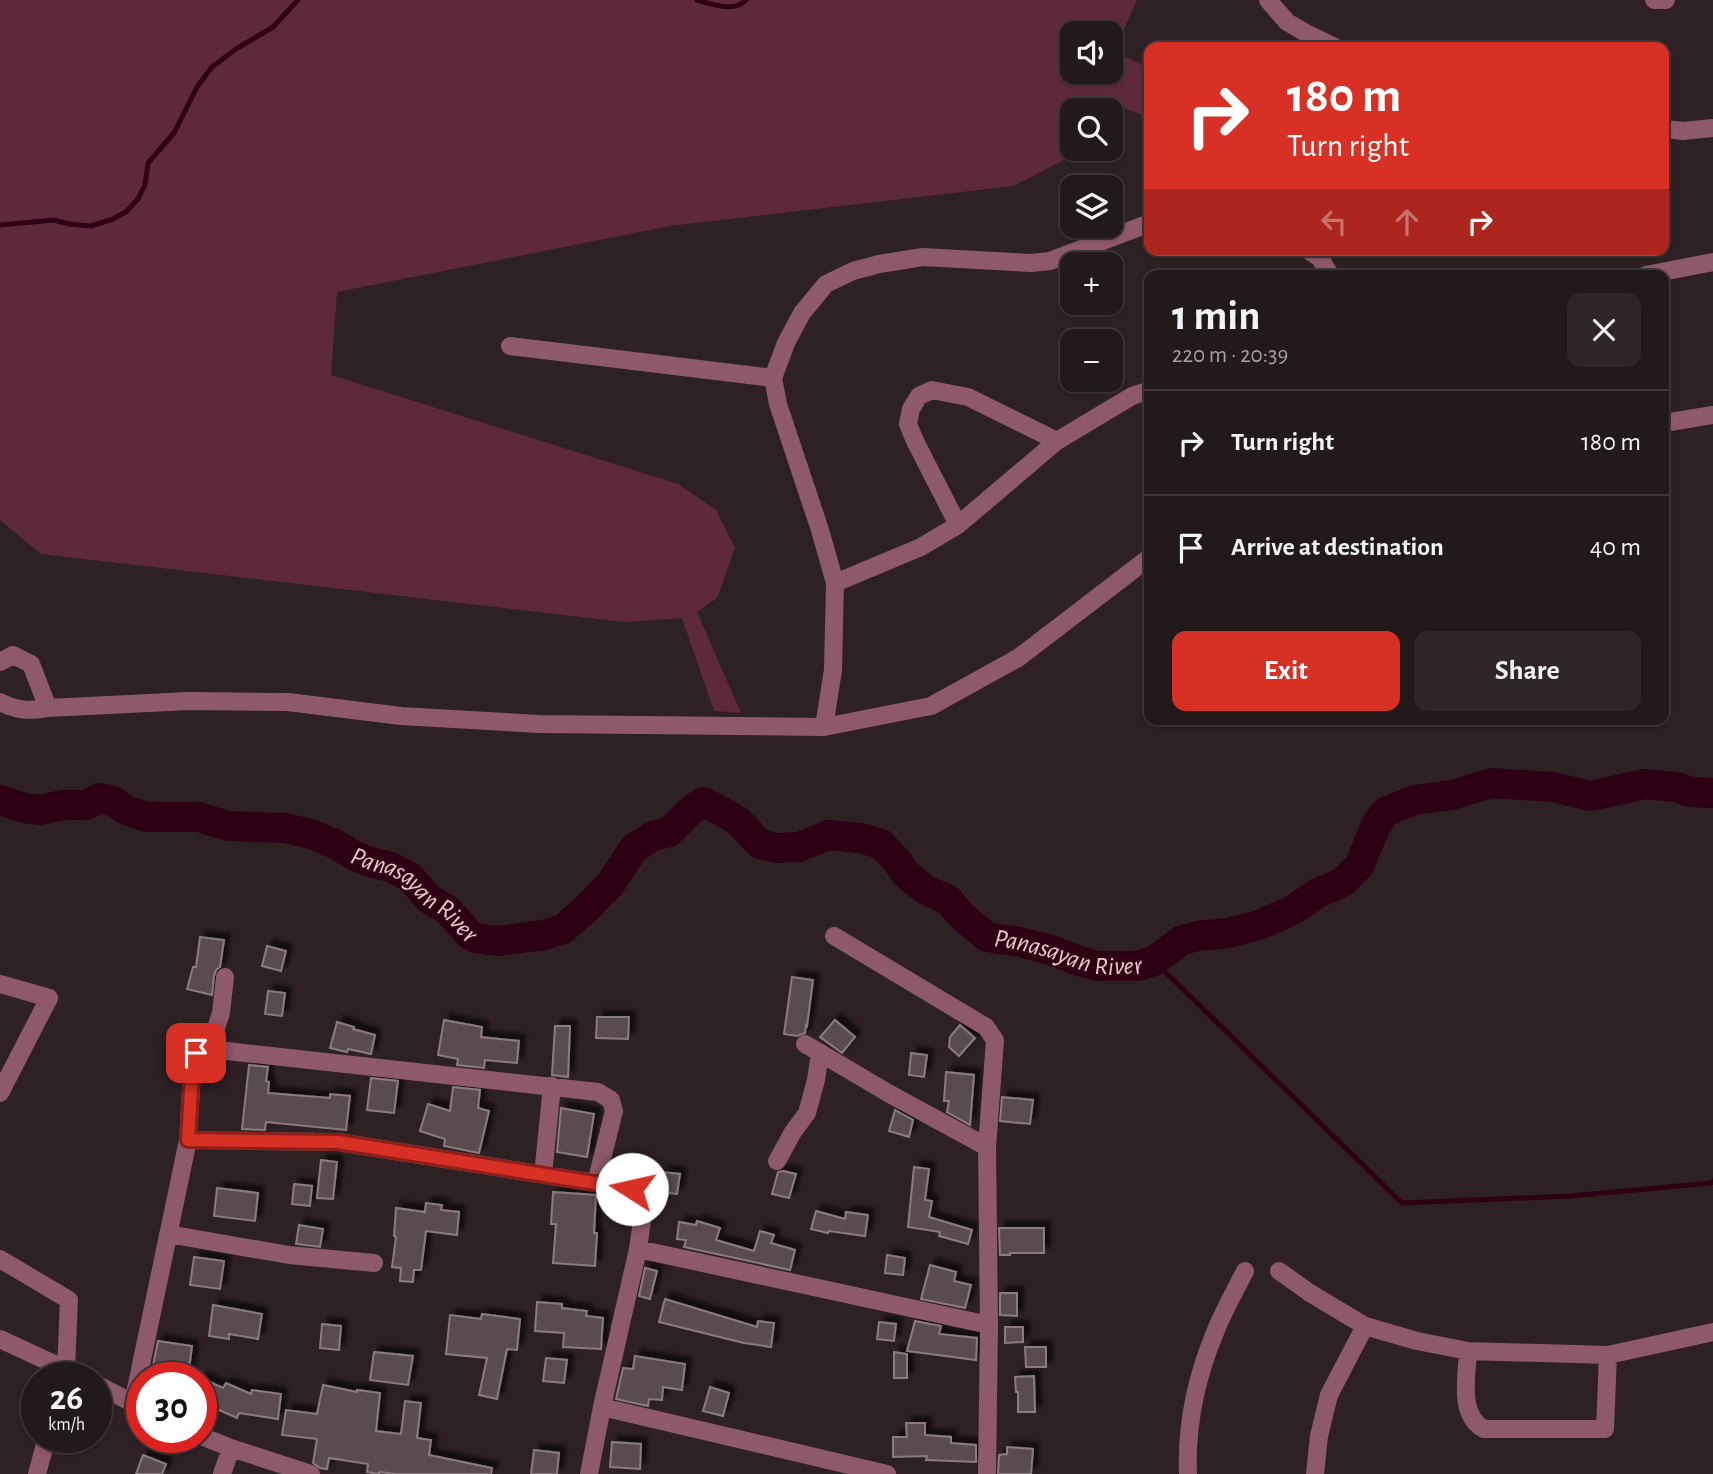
<!DOCTYPE html>
<meta charset="utf-8">
<style>
body{margin:0;font-family:"Alegreya Sans",sans-serif;background:#2e2628;color:#f1f3f6;height:100vh;display:flex;flex-direction:column;font-size:26px;white-space:nowrap}
*{box-sizing:border-box;margin:0}
p{font-size:23px;color:#a2a0a3}
.icon{flex:none;width:38px;height:38px;fill:none;stroke:currentColor;stroke-width:2;stroke-linecap:round;stroke-linejoin:round}
.map{position:relative;flex:1;overflow:hidden}
.details{position:absolute;left:1144px;top:270px;width:525px;height:455px;display:flex;flex-direction:column;background:#22191b;border-radius:14px;box-shadow:0 2px 5px #0004,0 0 0 2px #3f383a}
.details>*{flex:none}
.top-card{position:absolute;left:1144px;top:42px;width:525px;height:214px;border-radius:14px;box-shadow:0 2px 5px #0004,0 0 0 2px #3f383a;background:#d93025;color:#fff;overflow:hidden}
.buttons{position:absolute;left:1060px;top:21px;display:grid;gap:14px}
.buttons a{display:grid;place-items:center;width:63px;height:63px;border-radius:14px;background:#22191b;box-shadow:0 2px 5px #0004,0 0 0 2px #3f383a;font-size:35px}
.speed{position:absolute;left:21px;top:1362px;display:flex;gap:14px;font-size:35px;font-weight:700;text-align:center}
.speed>*{display:grid;place-content:center;width:91px;height:91px;border-radius:50%;background:#22191b;box-shadow:0 2px 5px #0004,0 0 0 2px #3f383a;line-height:1}
.speed small{font-size:18px;font-weight:400}
.speed .limit{border:10px solid #d22;background:#fff;color:#111}
.pin{position:absolute;display:grid;place-items:center;width:60px;height:60px;color:#fff;margin:-30px;border-radius:14px;box-shadow:0 4px 10px #0006}
.me{position:absolute;width:77px;margin:-38px;rotate:280deg;stroke-linejoin:round;filter:drop-shadow(0 0 5px #0008)}
.turn{display:flex;align-items:center;gap:24px;height:147px;padding:0 28px;font-size:32px}
.turn .icon{width:91px;height:91px;stroke-width:2.5}
.turn b{display:block;font-size:49px;line-height:60px}
.lanes{display:flex;align-items:center;height:66px;padding:0 28px;background:#0003;justify-content:center;gap:35px;direction:ltr}
.lanes .off{opacity:.35}
.round{display:grid;place-items:center;flex:none;width:74px;height:74px;border-radius:14px;background:#2e2628}
.headline{display:flex;align-items:center;justify-content:space-between;height:119px;padding:0 28px}
h1{font-size:42px;font-weight:700;line-height:52px}
.button{display:flex;gap:14px;margin-top:auto;padding:14px 28px}
.button a{flex:1;height:80px;border-radius:14px;background:#d93025;color:#fff;font-size:28px;font-weight:700;line-height:80px;text-align:center}
.button a+a{background:#2e2628;color:#f1f3f6}
ul{padding:0;list-style:none}
li{display:flex;align-items:center;gap:21px;height:105px;padding:0 28px;border-top:2px solid #3f383a}
li div{flex:1}
li b{display:block;font-size:26px}
li em{font-style:normal}
.map>svg:first-child{display:block}
.green{fill:#5e293d;fill-rule:evenodd}
.lines{fill:none;stroke-linecap:round;stroke-linejoin:round}
.stream{stroke:#2e0014;stroke-width:5}
.river{stroke:#2e0014;stroke-width:30}
.building{fill:#5a4c50;stroke:#8a7b7f;stroke-width:2;filter:url(#shadow)}
.minor{stroke:#8e596a;stroke-width:18}
.route-casing{stroke:#8d1f18;stroke-width:18}
.route{stroke:#d93025;stroke-width:12}
.labels{text-anchor:middle;dominant-baseline:central;stroke-width:6;stroke-linejoin:round;paint-order:stroke}
.water-label{font-size:26px;font-style:italic;fill:#f3c6d4;stroke:#2d2124}
</style>
<div class="map">
<svg width="1713" height="1474" viewBox="0 0 1713 1474">
<defs>
<filter id="shadow"><feDropShadow dx="6" dy="-6" stdDeviation="2" flood-color="#0009"/></filter>
</defs>
<rect width="100%" height="100%" fill="#2d2124"/>
<!-- green -->
<path class="green" d="M 0,0 L 1137,0 L 1114,51 L 1150,69 L 1150,118 L 1092,96 L 1086,110 L 1073,110 L 1073,138 L 1062,161 L 1013,186 L 670,226 L 337,292 L 331,375 L 678,484 L 716,510 L 735,548 L 717,598 L 697,612 L 741,713 L 714,711 L 682,618 L 624,622 L 41,554 L 0,520 ZM 1073,33 L 1111,33 L 1111,72 L 1073,72 Z"/>
<g class="lines">
<!-- stream -->
<path class="stream" d="M 697,0 C 712,4 734,13 746,0
M 0,225 L 54,220 L 69,224 L 91,226 L 113,219 L 127,211 L 138,199 L 145,185 L 148,163 L 174,133 L 197,87 L 212,67 L 236,49 L 273,27 L 298,0
M 1154,961 L 1402,1203 L 1571,1196 L 1711,1183 L 1713,1181"/>
<!-- river -->
<path class="river" id="s1" d="M 0,800 L 24,808 L 40,810 L 63,805 L 86,805 L 99,798 L 113,801 L 126,810 L 147,817 L 199,817 L 228,826 L 285,828 L 311,834 L 335,844 L 355,856 L 373,863 L 391,867 L 410,877 L 429,899 L 448,910 L 469,934 L 475,938 L 497,941 L 544,935 L 563,929 L 586,909 L 611,883 L 634,848 L 653,836 L 669,832 L 690,811 L 703,802 L 719,810 L 737,820 L 760,844 L 776,848 L 799,847 L 828,835 L 860,838 L 881,844 L 897,861 L 906,874 L 926,890 L 948,900 L 963,917 L 987,937 L 1020,942 L 1051,950 L 1079,961 L 1098,966 L 1137,966 L 1154,961 L 1182,940 L 1198,936 L 1228,933 L 1259,925 L 1293,910 L 1318,893 L 1343,882 L 1359,866 L 1376,825 L 1385,812 L 1414,800 L 1452,795 L 1491,783 L 1553,787 L 1590,796 L 1645,784 L 1676,787 L 1690,792 L 1713,793"/>
</g>
<!-- building -->
<path class="building" d="M 200,937 L 224,940 L 220,967 L 216,970 L 214,976 L 212,995 L 187,989 L 193,967 L 196,967 Z
M 267,946 L 286,951 L 281,971 L 262,966 Z
M 792,977 L 813,980 L 807,1026 L 806,1025 L 805,1033 L 797,1036 L 784,1034 Z
M 268,991 L 285,993 L 282,1016 L 265,1014 Z
M 597,1017 L 629,1017 L 628,1039 L 596,1038 Z
M 444,1020 L 482,1027 L 481,1037 L 519,1041 L 517,1063 L 485,1060 L 484,1068 L 457,1065 L 458,1059 L 438,1055 Z
M 835,1020 L 855,1037 L 842,1053 L 820,1037 Z
M 337,1022 L 354,1027 L 353,1029 L 375,1035 L 371,1054 L 348,1049 L 347,1052 L 330,1048 Z
M 960,1025 L 975,1038 L 959,1056 L 949,1047 L 950,1037 Z
M 555,1026 L 570,1026 L 568,1077 L 552,1075 Z
M 911,1053 L 927,1055 L 924,1077 L 909,1075 Z
M 249,1065 L 268,1067 L 266,1081 L 269,1082 L 268,1093 L 330,1098 L 330,1094 L 350,1096 L 346,1130 L 266,1122 L 265,1130 L 242,1129 Z
M 946,1072 L 974,1075 L 970,1125 L 947,1112 L 949,1101 L 944,1101 Z
M 371,1078 L 398,1081 L 394,1113 L 367,1110 Z
M 453,1087 L 480,1090 L 478,1108 L 489,1111 L 479,1153 L 444,1146 L 445,1139 L 420,1131 L 428,1104 L 450,1111 Z
M 1002,1097 L 1033,1100 L 1030,1124 L 1000,1121 Z
M 561,1108 L 594,1114 L 587,1157 L 557,1152 Z
M 895,1110 L 913,1120 L 909,1137 L 889,1131 Z
M 321,1160 L 337,1162 L 333,1199 L 317,1198 Z
M 914,1167 L 929,1169 L 925,1200 L 932,1201 L 929,1217 L 972,1230 L 968,1244 L 939,1236 L 940,1232 L 908,1227 Z
M 783,1171 L 796,1174 L 789,1198 L 772,1194 L 778,1172 Z
M 662,1172 L 680,1174 L 677,1194 L 660,1192 Z
M 294,1184 L 312,1186 L 310,1206 L 292,1204 Z
M 217,1188 L 258,1193 L 255,1221 L 214,1216 Z
M 553,1192 L 596,1195 L 594,1233 L 597,1233 L 595,1266 L 553,1263 L 556,1224 L 551,1224 Z
M 426,1203 L 442,1205 L 441,1210 L 459,1212 L 457,1235 L 426,1231 L 421,1270 L 414,1270 L 413,1282 L 400,1281 L 401,1268 L 392,1267 L 396,1237 L 394,1236 L 396,1208 L 425,1212 Z
M 816,1211 L 845,1219 L 846,1212 L 868,1215 L 865,1236 L 829,1231 L 828,1233 L 811,1229 Z
M 697,1221 L 720,1228 L 716,1240 L 754,1251 L 760,1231 L 774,1235 L 771,1243 L 795,1250 L 790,1270 L 684,1247 L 686,1240 L 677,1239 L 679,1222 L 696,1225 Z
M 299,1225 L 323,1229 L 320,1247 L 296,1244 Z
M 999,1228 L 1044,1228 L 1044,1253 L 1010,1253 L 1010,1255 L 1000,1255 Z
M 887,1255 L 905,1258 L 903,1275 L 885,1273 Z
M 194,1257 L 224,1261 L 220,1289 L 190,1285 Z
M 930,1265 L 956,1272 L 954,1281 L 971,1285 L 965,1308 L 921,1299 Z
M 645,1268 L 657,1271 L 650,1299 L 639,1296 Z
M 1000,1293 L 1017,1293 L 1017,1316 L 1000,1315 Z
M 665,1299 L 757,1327 L 758,1321 L 774,1323 L 771,1347 L 744,1343 L 659,1322 Z
M 537,1302 L 562,1304 L 562,1308 L 587,1311 L 586,1316 L 603,1318 L 601,1349 L 563,1347 L 564,1333 L 535,1331 Z
M 213,1305 L 262,1314 L 258,1339 L 229,1334 L 229,1339 L 209,1336 Z
M 482,1314 L 520,1319 L 517,1350 L 507,1349 L 497,1399 L 479,1395 L 487,1358 L 446,1354 L 450,1315 L 481,1319 Z
M 915,1321 L 941,1326 L 939,1334 L 977,1338 L 976,1360 L 907,1351 Z
M 879,1322 L 896,1324 L 894,1341 L 877,1339 Z
M 322,1324 L 341,1326 L 339,1350 L 320,1348 Z
M 1005,1327 L 1023,1327 L 1023,1342 L 1005,1343 Z
M 158,1341 L 192,1346 L 188,1377 L 169,1377 L 151,1375 Z
M 1025,1347 L 1046,1347 L 1046,1367 L 1026,1367 Z
M 374,1352 L 413,1356 L 408,1385 L 370,1380 Z
M 894,1352 L 907,1354 L 907,1378 L 894,1378 Z
M 635,1356 L 685,1364 L 682,1390 L 663,1387 L 662,1400 L 649,1399 L 648,1406 L 616,1399 L 623,1368 L 633,1369 Z
M 546,1358 L 567,1360 L 564,1383 L 543,1381 Z
M 1034,1376 L 1035,1412 L 1018,1412 L 1018,1392 L 1016,1392 L 1015,1377 Z
M 201,1378 L 223,1388 L 226,1383 L 251,1394 L 252,1390 L 281,1394 L 278,1419 L 239,1413 L 237,1418 L 201,1402 Z
M 323,1385 L 357,1392 L 357,1390 L 380,1393 L 376,1431 L 401,1434 L 405,1401 L 421,1403 L 417,1438 L 431,1440 L 429,1455 L 492,1468 L 491,1474 L 396,1474 L 380,1472 L 378,1474 L 367,1472 L 368,1464 L 329,1458 L 327,1469 L 320,1468 L 313,1463 L 317,1439 L 282,1435 L 286,1410 L 317,1414 Z
M 710,1387 L 729,1393 L 723,1416 L 703,1411 Z
M 906,1423 L 925,1423 L 925,1435 L 951,1437 L 951,1443 L 976,1445 L 976,1462 L 926,1460 L 927,1456 L 893,1457 L 893,1437 L 907,1437 Z
M 612,1442 L 641,1444 L 640,1469 L 610,1467 Z
M 1007,1447 L 1033,1449 L 1031,1474 L 998,1474 L 999,1455 L 1007,1454 Z
M 534,1450 L 559,1453 L 557,1474 L 531,1474 Z
M 143,1455 L 166,1464 L 162,1474 L 136,1474 Z"/>
<g class="lines">
<!-- minor -->
<path class="minor" d="M 1268,0 L 1287,22 L 1306,33 L 1335,47
M 1654,0 L 1666,0
M 1664,129 L 1683,131 L 1713,128
M 1308,250 L 1320,258 L 1330,275
M 1646,275 L 1713,262
M 510,346 L 773,378
M 1664,423 L 1713,415
M 958,525 L 915,441 L 908,424 L 911,409 L 919,396 L 932,390 L 968,397 L 1057,441
M 835,583 L 921,547 L 958,525 L 1057,441 L 1132,396 L 1150,390
M 0,662 L 13,655 L 31,664 L 48,708
M 0,702 C 18,711 28,711 48,708 L 189,701 L 288,702 L 401,716 L 539,724 L 824,727 L 931,706 L 1018,658 L 1150,557
M 824,727 L 833,670 L 835,583 L 820,530 L 778,404 L 773,378 L 786,343 L 802,313 L 826,284 L 853,271 L 879,264 L 923,257 L 1031,263 L 1050,261 L 1150,223
M 834,936 L 986,1027 L 995,1040 L 987,1147 L 989,1325 L 987,1474
M 0,984 L 49,998 L 0,1093
M 805,1044 L 888,1093 L 987,1147
M 209,1049 L 221,1013 L 225,977
M 188,1140 L 193,1056 L 199,1050 L 209,1049 L 598,1092 L 611,1100 L 614,1111 L 596,1183
M 777,1161 L 793,1132 L 807,1113 L 816,1080 L 820,1053
M 543,1175 L 552,1086
M 168,1234 L 289,1255 L 374,1263
M 0,1259 L 69,1300 L 66,1369 L 63,1377
M 1279,1271 L 1310,1293 L 1365,1326 L 1417,1341 L 1468,1351 L 1608,1355 L 1713,1332
M 0,1339 L 82,1377
M 1468,1351 C 1467,1376 1458,1415 1484,1429 L 1605,1429 L 1608,1355
M 96,1384 L 142,1408
M 133,1403 L 188,1140 L 338,1142 L 633,1189 L 642,1193 L 645,1200 L 638,1249 L 989,1325
M 602,1407 L 887,1474
M 201,1436 L 231,1448 L 311,1474
M 37,1474 L 47,1437
M 222,1474 L 231,1448
M 589,1474 L 602,1407 L 638,1249
M 1188,1474 C 1186,1425 1197,1375 1216,1330 C 1224,1310 1235,1291 1245,1271
M 1315,1474 L 1319,1436 L 1329,1395 L 1365,1326"/>
</g>
<g class="lines">
<!-- route casing -->
<g class="route-casing">
<path id="route" d="M 196,1053 L 193,1056 L 188,1140 L 338,1142 L 632,1189"/>
</g>
<!-- route -->
<use href="#route" class="route"/>
</g>
<g class="labels">
<!-- water labels -->
<g class="water-label">
<text stroke="none"><textPath href="#s1" startOffset="443">Panasayan River</textPath></text>
<text stroke="none"><textPath href="#s1" startOffset="1225">Panasayan River</textPath></text>
</g>
</g>
</svg>
<div class="buttons">
<a><svg class="icon" aria-label="sound" viewBox="0 0 24 24"><path d="M4 9h4l5-4v14l-5-4H4zM17 9q2 3 0 6"/></svg></a>
<a><svg class="icon" aria-label="search" viewBox="0 0 24 24"><circle cx="10" cy="10" r="6"/><path d="M15 15l6 6"/></svg></a>
<a><svg class="icon" aria-label="layers" viewBox="0 0 24 24"><path d="M12 4l9 5-9 5-9-5zM3 14l9 5 9-5"/></svg></a>
<a>+</a>
<a>−</a>
</div>
<div class="speed"><div>26<small>km/h</small></div><div class="limit">30</div></div>
<div class="pin" style="left:196px;top:1053px;background:#d93025"><svg class="icon" aria-label="arrive" viewBox="0 0 24 24"><path d="M6 21V4h12l-3 4 3 4H6"/></svg></div>
<svg class="me" style="left:632px;top:1189px" viewBox="-20 -20 40 40"><circle r="19" fill="#fff"/><path d="M0-13L10 11 0 6-10 11z" fill="#d93025"/></svg>
<div class="top-card">
<div class="turn"><svg class="icon" aria-label="right" viewBox="0 0 24 24"><path d="M7 20v-9h11M14 6l5 5-5 5"/></svg><div><b>180 m</b>Turn right</div></div>
<div class="lanes"><svg class="icon off" aria-label="left" viewBox="0 0 24 24"><path d="M17 20v-9H6M10 6l-5 5 5 5"/></svg><svg class="icon off" aria-label="ahead" viewBox="0 0 24 24"><path d="M12 20V5M6 11l6-6 6 6"/></svg><svg class="icon" aria-label="right" viewBox="0 0 24 24"><path d="M7 20v-9h11M14 6l5 5-5 5"/></svg></div>
</div>
<section class="details">
<div class="headline"><div><h1>1 min</h1><p>220 m · 20:39</p></div><a class="round"><svg class="icon" aria-label="close" viewBox="0 0 24 24"><path d="M6 6l12 12M18 6L6 18"/></svg></a></div>
<ul>
<li><svg class="icon" aria-label="right" viewBox="0 0 24 24"><path d="M7 20v-9h11M14 6l5 5-5 5"/></svg><div><b>Turn right</b></div><em>180 m</em></li>
<li><svg class="icon" aria-label="arrive" viewBox="0 0 24 24"><path d="M6 21V4h12l-3 4 3 4H6"/></svg><div><b>Arrive at destination</b></div><em>40 m</em></li>
</ul>
<div class="button"><a>Exit</a><a>Share</a></div>
</section>
</div>
